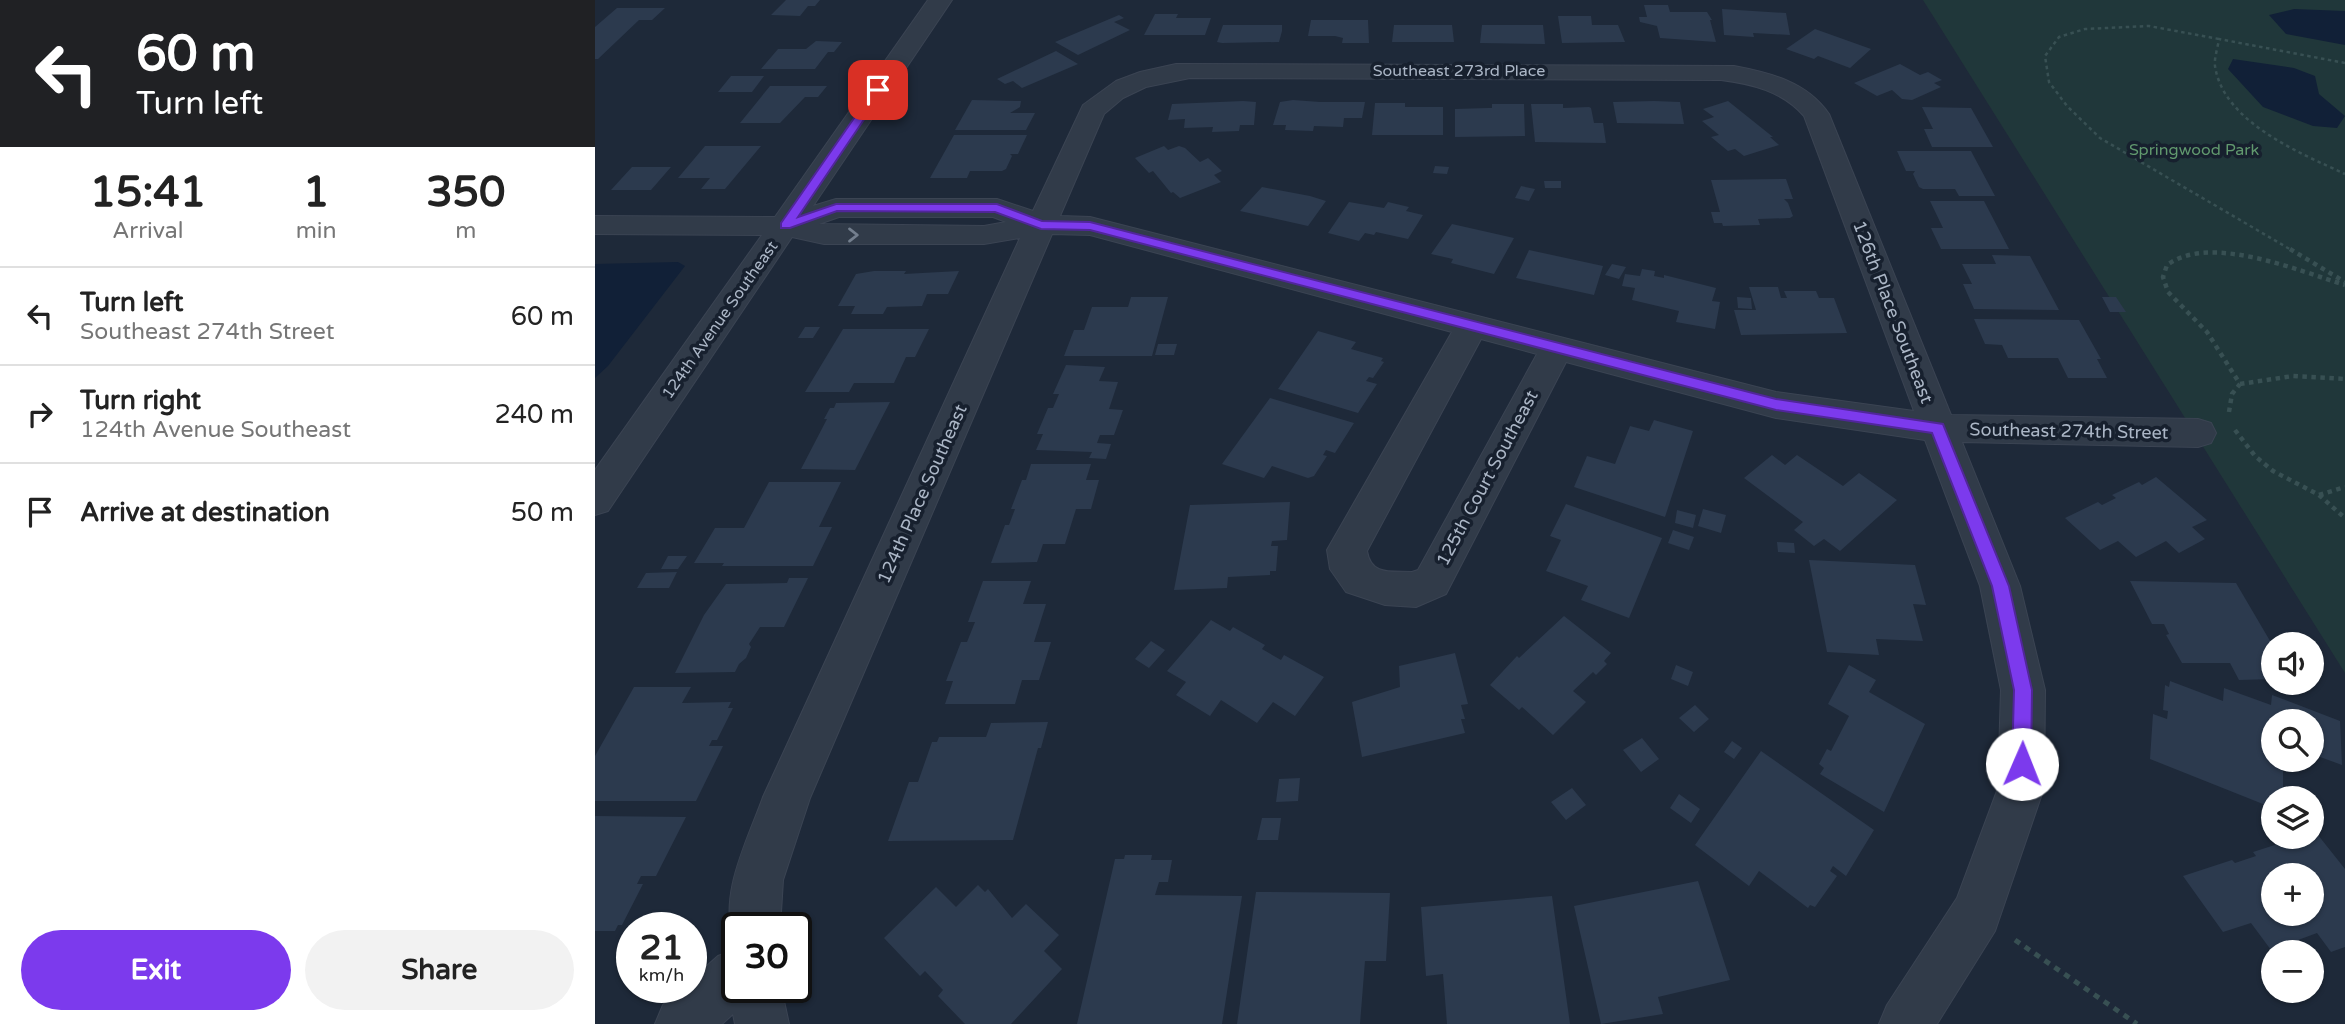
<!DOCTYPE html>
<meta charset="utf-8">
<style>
body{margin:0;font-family:"Varela Round",sans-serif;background:#f2f2f2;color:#222;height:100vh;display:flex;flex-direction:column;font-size:26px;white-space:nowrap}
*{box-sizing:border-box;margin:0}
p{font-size:23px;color:#767676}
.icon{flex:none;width:38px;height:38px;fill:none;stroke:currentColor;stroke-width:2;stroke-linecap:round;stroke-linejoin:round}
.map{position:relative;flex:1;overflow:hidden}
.sheet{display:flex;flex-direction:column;background:#fff;width:595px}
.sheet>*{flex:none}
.banner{background:#202124;color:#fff;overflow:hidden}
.tools{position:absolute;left:1666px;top:632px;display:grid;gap:14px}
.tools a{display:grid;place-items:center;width:63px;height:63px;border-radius:50%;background:#fff;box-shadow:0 2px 5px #0004;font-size:35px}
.speed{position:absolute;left:21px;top:912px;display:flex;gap:14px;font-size:35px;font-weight:700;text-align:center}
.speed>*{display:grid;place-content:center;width:91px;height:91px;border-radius:50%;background:#fff;box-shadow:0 2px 5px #0004;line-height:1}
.speed small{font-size:18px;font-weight:400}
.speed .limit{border:4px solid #111;border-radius:10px;background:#fff;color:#111}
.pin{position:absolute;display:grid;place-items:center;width:60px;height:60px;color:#fff;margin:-30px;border-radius:14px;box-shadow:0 4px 10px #0006}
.me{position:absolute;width:77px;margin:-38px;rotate:1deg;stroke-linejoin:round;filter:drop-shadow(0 0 5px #0008)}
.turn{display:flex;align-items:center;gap:24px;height:147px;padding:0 21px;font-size:32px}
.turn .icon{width:91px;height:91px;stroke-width:2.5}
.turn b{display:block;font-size:49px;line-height:60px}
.eta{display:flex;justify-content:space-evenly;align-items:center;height:119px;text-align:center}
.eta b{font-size:42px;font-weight:700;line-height:49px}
.primary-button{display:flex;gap:14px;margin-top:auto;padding:14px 21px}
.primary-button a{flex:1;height:80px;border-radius:42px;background:#7c3aed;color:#fff;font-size:28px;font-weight:700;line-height:80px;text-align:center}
.primary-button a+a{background:#f2f2f2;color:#222}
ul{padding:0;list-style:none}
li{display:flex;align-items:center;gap:21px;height:98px;padding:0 21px;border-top:2px solid #e0e0e0}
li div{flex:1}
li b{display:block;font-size:26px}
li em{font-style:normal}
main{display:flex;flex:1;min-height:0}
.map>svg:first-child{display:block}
.green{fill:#20373a}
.water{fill:#112037}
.building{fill:#2c3a4e;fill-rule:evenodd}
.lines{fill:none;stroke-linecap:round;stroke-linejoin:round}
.minor-casing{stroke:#3b4453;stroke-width:2}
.path-far2{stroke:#385053;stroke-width:2.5;stroke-dasharray:3.5 3.5;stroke-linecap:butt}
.path-far1{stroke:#385053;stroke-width:4.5;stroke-dasharray:4.5 4.5;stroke-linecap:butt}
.path{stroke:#385053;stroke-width:5;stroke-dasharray:6 6;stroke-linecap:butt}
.minor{fill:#313b49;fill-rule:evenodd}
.oneway{stroke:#747f8e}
.route{fill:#7c3aed;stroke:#51269a;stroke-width:2}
.labels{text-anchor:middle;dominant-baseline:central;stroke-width:7;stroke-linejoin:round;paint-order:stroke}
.far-street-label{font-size:16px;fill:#abb6c6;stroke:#17202e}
.far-park-label{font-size:16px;fill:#61996e;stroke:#17202e}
.street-label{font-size:18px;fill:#abb6c6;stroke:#17202e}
</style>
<main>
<section class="sheet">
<div class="banner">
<div class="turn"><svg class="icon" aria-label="left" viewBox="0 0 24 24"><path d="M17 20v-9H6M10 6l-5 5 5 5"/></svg><div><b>60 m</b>Turn left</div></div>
</div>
<div class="eta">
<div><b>15:41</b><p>Arrival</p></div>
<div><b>1</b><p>min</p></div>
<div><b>350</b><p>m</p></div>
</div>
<ul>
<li><svg class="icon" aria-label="left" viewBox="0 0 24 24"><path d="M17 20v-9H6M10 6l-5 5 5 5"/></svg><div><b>Turn left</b><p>Southeast 274th Street</p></div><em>60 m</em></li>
<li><svg class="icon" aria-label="right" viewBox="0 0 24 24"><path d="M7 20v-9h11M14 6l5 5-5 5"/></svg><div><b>Turn right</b><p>124th Avenue Southeast</p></div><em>240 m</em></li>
<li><svg class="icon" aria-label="arrive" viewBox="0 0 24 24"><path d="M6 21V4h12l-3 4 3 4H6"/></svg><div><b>Arrive at destination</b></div><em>50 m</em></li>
</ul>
<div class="primary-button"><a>Exit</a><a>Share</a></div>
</section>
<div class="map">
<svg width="1750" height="1024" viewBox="0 0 1750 1024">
<rect width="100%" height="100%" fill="#1e2939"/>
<!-- green -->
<path class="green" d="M 1328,0 L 1750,0 L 1750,673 Z"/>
<!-- water -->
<path class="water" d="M 1699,9 L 1750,11 L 1750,45 L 1691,34 L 1674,15 Z
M 1638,59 L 1699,68 L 1720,76 L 1724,94 L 1750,116 L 1742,128 L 1718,126 L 1668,107 L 1633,69 Z
M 83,262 L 90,266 L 13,366 L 0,378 L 0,264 Z"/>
<!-- building -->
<path class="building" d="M 191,0 L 225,0 L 220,6 L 213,6 L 205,16 L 176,15 Z
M 1049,5 L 1073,5 L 1075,12 L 1112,12 L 1117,20 L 1115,20 L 1121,42 L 1065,38 L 1062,26 L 1045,22 L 1044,17 L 1052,17 Z
M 22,8 L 70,8 L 57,20 L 44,20 L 3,59 L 0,59 L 0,27 Z
M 1127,9 L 1191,13 L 1195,35 L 1158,33 L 1159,37 L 1129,35 Z
M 560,14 L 583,14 L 581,18 L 616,18 L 610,35 L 549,35 Z
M 524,15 L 529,18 L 519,22 L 535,30 L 483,55 L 460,42 Z
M 963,16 L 996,16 L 997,25 L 1023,25 L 1030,42 L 967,43 Z
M 716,20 L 773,20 L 774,43 L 747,43 L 748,38 L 740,36 L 713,36 Z
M 628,25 L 687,25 L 687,31 L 684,42 L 627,43 L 622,42 Z
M 799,25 L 857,25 L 859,42 L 797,42 Z
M 887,25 L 948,25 L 950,44 L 885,43 Z
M 1220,29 L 1276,49 L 1255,68 L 1223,56 L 1219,59 L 1191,49 Z
M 221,41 L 247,42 L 239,52 L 233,52 L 220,69 L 166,69 L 183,49 L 211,49 Z
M 461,51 L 483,64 L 427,88 L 418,81 L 410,84 L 402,79 Z
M 1305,64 L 1325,75 L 1333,72 L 1347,80 L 1339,83 L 1346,87 L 1317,100 L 1307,99 L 1297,90 L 1282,96 L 1259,83 Z
M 136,76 L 169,76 L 157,92 L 123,92 Z
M 175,86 L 232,86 L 223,97 L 210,97 L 185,123 L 145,123 Z
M 377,100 L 426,101 L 425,107 L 415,113 L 440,113 L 431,130 L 360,130 Z
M 698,100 L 725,102 L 770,102 L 767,118 L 749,118 L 748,127 L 719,126 L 718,131 L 690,130 L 691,125 L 678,125 L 685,102 Z
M 648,101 L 661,102 L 659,125 L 645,125 L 644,131 L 617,132 L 618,127 L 589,128 L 590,119 L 573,120 L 577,104 Z
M 1059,101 L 1085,102 L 1089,124 L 1022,123 L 1018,102 Z
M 1133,101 L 1178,137 L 1175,137 L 1184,145 L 1149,156 L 1140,149 L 1133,151 L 1116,137 L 1124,135 L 1107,121 L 1119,117 L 1108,109 Z
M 780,103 L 810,103 L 810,107 L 848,107 L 848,135 L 777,135 Z
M 897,104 L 929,104 L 930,136 L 860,137 L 860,109 L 893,108 L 897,108 Z
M 936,104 L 968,104 L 968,108 L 994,107 L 996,108 L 999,123 L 1008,123 L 1011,143 L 940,142 Z
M 1327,107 L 1376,108 L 1398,147 L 1337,147 L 1329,129 L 1338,129 Z
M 359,135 L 432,135 L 423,154 L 415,154 L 417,156 L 411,169 L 407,171 L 375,171 L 372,178 L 335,178 Z
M 110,146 L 166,146 L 130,189 L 106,189 L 115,178 L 83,178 Z
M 569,146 L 573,150 L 584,146 L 590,148 L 605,162 L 613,158 L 627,171 L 619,175 L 626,182 L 585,198 L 578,192 L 576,193 L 558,171 L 554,173 L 540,158 Z
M 1302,151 L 1376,151 L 1400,196 L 1364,196 L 1360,189 L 1328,189 L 1324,187 L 1318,174 L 1320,171 L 1311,171 Z
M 840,166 L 854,167 L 852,174 L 838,173 Z
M 37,167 L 76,167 L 56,190 L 16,190 Z
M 1191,179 L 1198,199 L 1189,199 L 1193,203 L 1198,216 L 1195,218 L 1163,219 L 1165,225 L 1128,226 L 1127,223 L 1119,223 L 1116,212 L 1125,212 L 1116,180 Z
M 949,181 L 966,181 L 966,188 L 950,188 Z
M 926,186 L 940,189 L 934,201 L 920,198 Z
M 667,187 L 715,196 L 731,201 L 713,226 L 645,211 Z
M 1335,201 L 1389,201 L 1414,249 L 1346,249 L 1336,228 L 1348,228 Z
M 754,202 L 789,208 L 793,202 L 814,207 L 811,211 L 828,215 L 813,239 L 781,232 L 779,235 L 770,233 L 764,241 L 733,233 Z
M 857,224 L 919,238 L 899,274 L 856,263 L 858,259 L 836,254 Z
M 934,250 L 1008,266 L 999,295 L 921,278 Z
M 1397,255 L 1435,256 L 1464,310 L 1379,309 L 1368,284 L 1377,284 L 1367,264 L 1401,264 Z
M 1017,264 L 1031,267 L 1024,279 L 1010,275 Z
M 1047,269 L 1060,271 L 1059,276 L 1069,278 L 1069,275 L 1121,288 L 1117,301 L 1125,302 L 1120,329 L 1081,322 L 1084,311 L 1037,300 L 1040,288 L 1027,286 L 1030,274 L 1045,276 Z
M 279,271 L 311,271 L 309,274 L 364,271 L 353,294 L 332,294 L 327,306 L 292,307 L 288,314 L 256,314 L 260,306 L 243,306 L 261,274 Z
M 1154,287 L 1183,287 L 1186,298 L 1192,298 L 1189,291 L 1221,291 L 1224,298 L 1239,298 L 1252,333 L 1146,335 L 1139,310 L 1161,310 Z
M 536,297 L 573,297 L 557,356 L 469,356 L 479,330 L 489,330 L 497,307 L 533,307 Z
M 1142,297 L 1156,298 L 1157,309 L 1143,308 Z
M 1507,297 L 1521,297 L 1531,312 L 1515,312 Z
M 1379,319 L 1484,320 L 1506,359 L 1502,359 L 1512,378 L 1473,378 L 1463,358 L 1413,358 L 1407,345 L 1390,344 Z
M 210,327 L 225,327 L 218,338 L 203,338 Z
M 248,329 L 334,329 L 320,357 L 311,357 L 299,383 L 259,383 L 254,392 L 210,392 Z
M 723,331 L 761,342 L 756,349 L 788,358 L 786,361 L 789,362 L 778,378 L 774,377 L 771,381 L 782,384 L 763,413 L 683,389 Z
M 563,344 L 582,344 L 579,355 L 560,355 Z
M 471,365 L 510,367 L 504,381 L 523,382 L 514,409 L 528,410 L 519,435 L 505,435 L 502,443 L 516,444 L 511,459 L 494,458 L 497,452 L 441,450 L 448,434 L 442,434 L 453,408 L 458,408 L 464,394 L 458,394 Z
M 675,398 L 759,423 L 740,453 L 731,450 L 728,455 L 732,456 L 719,476 L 713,478 L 677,466 L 669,478 L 627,464 Z
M 295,402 L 260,470 L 206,469 L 232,419 L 229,419 L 235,408 L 239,408 L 241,403 Z
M 1059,420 L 1098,431 L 1070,517 L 979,487 L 992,456 L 1020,464 L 1035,426 L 1054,431 Z
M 1177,455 L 1190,465 L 1202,455 L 1248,486 L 1264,473 L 1302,500 L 1245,551 L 1229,539 L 1219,546 L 1199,530 L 1208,522 L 1149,478 Z
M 436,464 L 496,464 L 491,480 L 504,480 L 496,509 L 481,509 L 470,544 L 448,544 L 442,562 L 396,563 L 410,525 L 414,525 L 420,509 L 416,509 L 427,480 L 431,480 Z
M 1561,477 L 1612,520 L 1597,527 L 1610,539 L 1584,553 L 1571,541 L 1541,557 L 1523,541 L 1505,550 L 1470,518 L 1503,502 L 1507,505 L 1521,498 L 1517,495 L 1544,482 L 1547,485 Z
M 174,482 L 246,482 L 224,527 L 237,527 L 218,566 L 127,566 L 129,563 L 99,563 L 120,528 L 149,528 Z
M 695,502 L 692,540 L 677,541 L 676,546 L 683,546 L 681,571 L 675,571 L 675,575 L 633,577 L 632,588 L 579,590 L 595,505 Z
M 971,504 L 1067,538 L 1034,618 L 986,600 L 993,586 L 951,571 L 966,540 L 955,536 Z
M 1108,509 L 1131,515 L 1126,533 L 1103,526 Z
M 1082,510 L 1101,515 L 1098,528 L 1080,523 Z
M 1078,530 L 1099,537 L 1094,550 L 1073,543 Z
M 1182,542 L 1199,543 L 1200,553 L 1183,552 Z
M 73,556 L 92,556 L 83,569 L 66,569 Z
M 1214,560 L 1320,565 L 1331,605 L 1318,604 L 1328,641 L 1281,639 L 1284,655 L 1232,652 Z
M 82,572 L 74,588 L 42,588 L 51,573 Z
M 194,578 L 213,578 L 189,627 L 165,627 L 154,644 L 156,647 L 151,658 L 144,664 L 140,672 L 80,673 L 109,615 L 131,584 L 192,583 Z
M 388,581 L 436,581 L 428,604 L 451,604 L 439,642 L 456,642 L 444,680 L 427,680 L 420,704 L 350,704 L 358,681 L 351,681 L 366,642 L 372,642 L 380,622 L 373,622 Z
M 1535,581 L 1641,583 L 1678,646 L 1678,679 L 1644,680 L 1635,663 L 1587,663 L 1571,635 L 1574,634 L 1569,624 L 1557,624 Z
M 969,616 L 1016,653 L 1009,661 L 1012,664 L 1001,675 L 998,672 L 978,691 L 991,702 L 958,735 L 927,707 L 924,710 L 895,685 L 922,656 L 924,658 Z
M 616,620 L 635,631 L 638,627 L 670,645 L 667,649 L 686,660 L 689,655 L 729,677 L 700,716 L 678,702 L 662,723 L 626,700 L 615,716 L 581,695 L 591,682 L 572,671 Z
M 556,641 L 570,650 L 554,668 L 540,659 Z
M 860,653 L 873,704 L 866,705 L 870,719 L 866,719 L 870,733 L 767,757 L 757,702 L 805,687 L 804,666 Z
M 1081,665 L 1098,672 L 1093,686 L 1076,679 Z
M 1254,665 L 1281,680 L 1274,692 L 1330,724 L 1289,812 L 1225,774 L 1229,768 L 1224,764 L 1232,749 L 1236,751 L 1254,716 L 1233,704 Z
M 1575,681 L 1628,701 L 1629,688 L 1676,705 L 1677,695 L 1745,721 L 1747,765 L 1717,754 L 1717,721 L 1678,721 L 1678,760 L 1688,760 L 1688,798 L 1678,798 L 1678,808 L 1555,759 L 1558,714 L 1572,719 L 1573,711 L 1568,710 L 1570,685 L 1574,687 Z
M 39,687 L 96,687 L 87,703 L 136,702 L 133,708 L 138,708 L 122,740 L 117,740 L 114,746 L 128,746 L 101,801 L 0,801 L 0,756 Z
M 1100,705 L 1114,719 L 1099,732 L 1084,718 Z
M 453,722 L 446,748 L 443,748 L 418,840 L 293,841 L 314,782 L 323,782 L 337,742 L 342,742 L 344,737 L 391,737 L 396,723 Z
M 1047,738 L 1064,759 L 1046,772 L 1028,750 Z
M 1137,741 L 1147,748 L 1139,759 L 1129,752 Z
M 1166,751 L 1279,830 L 1251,876 L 1238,866 L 1235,871 L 1242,876 L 1220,907 L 1215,905 L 1213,908 L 1164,871 L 1154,886 L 1100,845 Z
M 705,778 L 703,801 L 681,802 L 684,779 Z
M 977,788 L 991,805 L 971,820 L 956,802 Z
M 1084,794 L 1105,809 L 1096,823 L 1075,808 Z
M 0,816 L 91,817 L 61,876 L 46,876 L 42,884 L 48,884 L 27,925 L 23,925 L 20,931 L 0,931 Z
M 667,818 L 686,818 L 683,840 L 662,840 Z
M 1723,835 L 1750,869 L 1750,947 L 1736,952 L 1722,933 L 1676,950 L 1656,923 L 1628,932 L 1588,876 L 1637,860 L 1640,863 L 1661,856 L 1658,852 L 1698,839 L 1701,842 ZM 1678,875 L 1717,875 L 1717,914 L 1678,914 Z
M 530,855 L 557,855 L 556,860 L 577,860 L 573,882 L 564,882 L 560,895 L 647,896 L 627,1024 L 482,1024 L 520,859 L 529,859 Z
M 1103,881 L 1135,980 L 1063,997 L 1068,1014 L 1006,1024 L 979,906 Z
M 383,885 L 390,892 L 393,889 L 417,918 L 431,904 L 464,935 L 449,951 L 467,969 L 416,1024 L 370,1024 L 343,996 L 348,990 L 330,971 L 325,976 L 289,938 L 341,887 L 361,907 Z
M 661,892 L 795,893 L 791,961 L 770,961 L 765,1024 L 642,1024 Z
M 957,896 L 975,1024 L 852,1024 L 848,974 L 831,976 L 826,907 Z"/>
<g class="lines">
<!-- minor casing -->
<g class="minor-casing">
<path id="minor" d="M 333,0 L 357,0 L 218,206 L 241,199 L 402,199 L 438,211 L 488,105 L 521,81 L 545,72 L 581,64 L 1139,66 C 1176,73 1212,82 1234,114 L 1356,415 L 1603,419 L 1616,423 L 1621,433 L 1616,443 L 1603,447 L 1367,442 L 1425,586 L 1450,690 L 1449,788 L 1400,931 L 1342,1024 L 1284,1024 L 1292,1005 L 1362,898 L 1403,788 L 1406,690 L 1385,586 L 1330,440 L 1181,418 L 971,362 L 851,594 L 821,607 L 790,605 L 751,592 L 735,569 L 732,550 L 857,332 L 495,235 L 457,234 L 215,798 L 188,880 L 185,928 L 142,928 L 141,946 C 121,898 152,842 168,797 L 425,238 L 389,244 L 229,244 L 197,237 L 13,511 L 0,515 L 0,470 L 167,235 L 0,234 L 0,216 L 180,217 ZM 595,78 L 1126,80 C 1157,84 1187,91 1209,116 L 1319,411 L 1181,392 L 495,217 L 465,216 L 509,114 L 528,98 L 551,87 ZM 244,217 L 398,217 L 411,222 L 389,226 L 224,224 ZM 886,339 L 942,354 L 823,570 L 817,572 C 796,571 776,576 772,551 Z
M 142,949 L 142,987 L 186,987 L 194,1024 L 140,1024 L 138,1014 L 127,1024 L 60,1024 L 68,1005 L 88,987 L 96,987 L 96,980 L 123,956 Z"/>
</g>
<!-- path-far2 -->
<path class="path-far2" d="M 1624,39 L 1554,26 L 1490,29 L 1464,37 L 1450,56 L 1454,82 L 1472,106 L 1505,138 L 1698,251
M 1750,63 L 1624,39 C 1623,47 1619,58 1620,66 C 1628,122 1705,153 1750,174"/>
<!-- path-far1 -->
<path class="path-far1" d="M 1695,249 L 1750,282
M 1645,384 L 1698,376 L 1750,379
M 1634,412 L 1637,394 L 1645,384 L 1612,332 L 1573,292 L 1568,277 L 1572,265 C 1615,233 1704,271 1750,285
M 1640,430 L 1660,456 L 1678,471 L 1724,495 L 1750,518
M 1724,495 L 1750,487"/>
<!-- path -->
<path class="path" d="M 1420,940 L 1542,1024"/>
<!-- minor -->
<use href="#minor" class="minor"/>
</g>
<!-- one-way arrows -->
<defs><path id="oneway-chevron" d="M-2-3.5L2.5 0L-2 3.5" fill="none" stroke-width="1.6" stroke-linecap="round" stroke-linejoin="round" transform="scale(1.75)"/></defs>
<use class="oneway" href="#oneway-chevron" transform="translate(258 235)"/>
<!-- route -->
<path class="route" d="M 283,87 L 289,90 L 203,217 L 241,204 L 402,204 L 447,221 L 495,222 L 1181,399 L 1348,424 L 1414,586 L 1437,690 L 1436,764 L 1434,770 L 1427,773 L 1420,770 L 1417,764 L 1419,690 L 1397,586 L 1337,433 L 1181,410 L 495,230 L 446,229 L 400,212 L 242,211 L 195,228 L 186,228 L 186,223 L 280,88 Z"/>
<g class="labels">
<!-- far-street labels -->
<g class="far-street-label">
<text x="864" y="71">Southeast 273rd Place</text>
<text transform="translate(125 320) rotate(-55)">124th Avenue Southeast</text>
</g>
<!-- far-park labels -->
<g class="far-park-label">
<text x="1599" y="150">Springwood Park</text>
</g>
<!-- street labels -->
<g class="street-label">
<text transform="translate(1298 312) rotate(69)">126th Place Southeast</text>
<text transform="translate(1474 431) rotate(1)">Southeast 274th Street</text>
<text transform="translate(892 478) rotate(-62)">125th Court Southeast</text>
<text transform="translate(327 494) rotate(-66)">124th Place Southeast</text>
</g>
</g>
</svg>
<div class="tools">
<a><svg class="icon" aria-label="sound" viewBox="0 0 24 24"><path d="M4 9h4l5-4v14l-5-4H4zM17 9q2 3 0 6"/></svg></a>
<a><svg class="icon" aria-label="search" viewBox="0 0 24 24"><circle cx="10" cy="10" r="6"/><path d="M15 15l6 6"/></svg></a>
<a><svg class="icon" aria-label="layers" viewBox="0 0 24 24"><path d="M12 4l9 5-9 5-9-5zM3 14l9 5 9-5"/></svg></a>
<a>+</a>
<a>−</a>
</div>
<div class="speed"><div>21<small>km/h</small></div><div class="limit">30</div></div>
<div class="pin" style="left:283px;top:90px;background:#d93025"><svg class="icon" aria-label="arrive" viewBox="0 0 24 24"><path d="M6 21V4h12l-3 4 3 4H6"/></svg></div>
<svg class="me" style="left:1427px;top:764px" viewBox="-20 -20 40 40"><circle r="19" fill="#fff"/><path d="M0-13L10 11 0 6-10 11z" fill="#7c3aed"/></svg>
</div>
</main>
